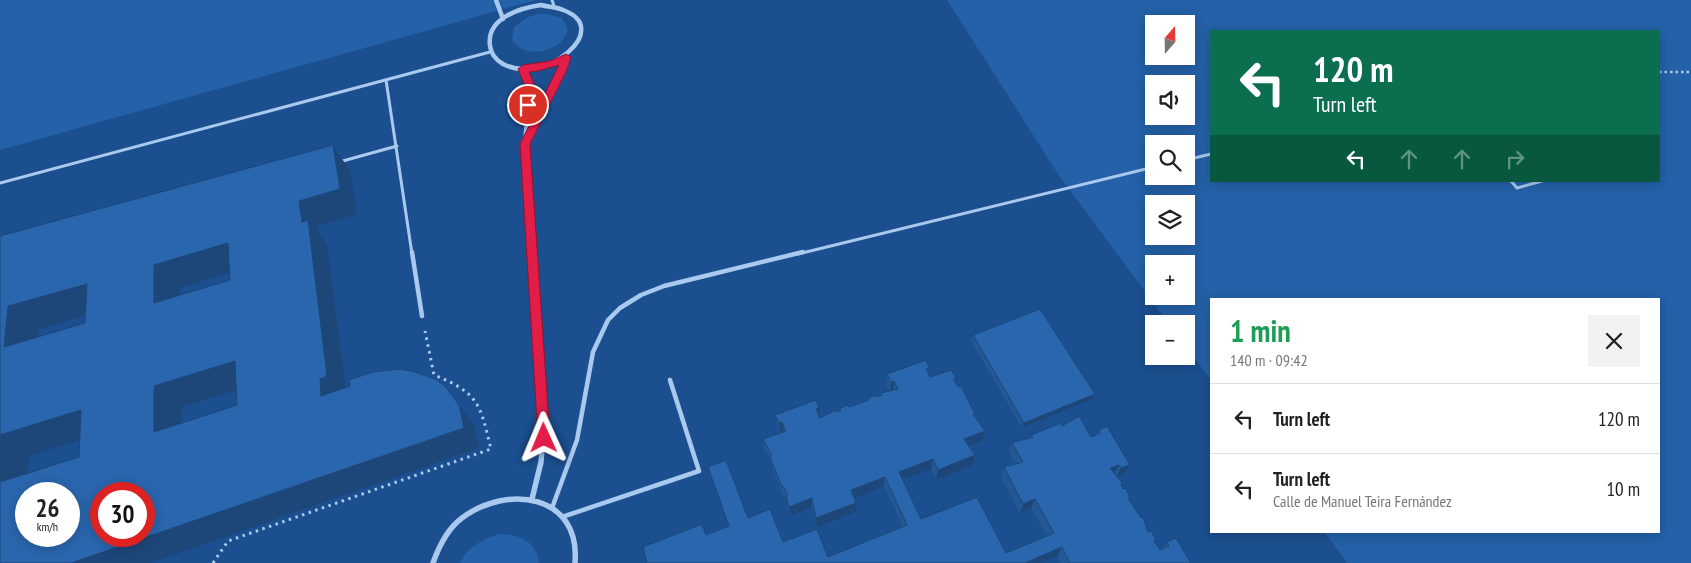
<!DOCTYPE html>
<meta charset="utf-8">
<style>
body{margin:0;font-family:"PT Sans Narrow",sans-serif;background:#f2f2f2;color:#222;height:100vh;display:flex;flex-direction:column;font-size:19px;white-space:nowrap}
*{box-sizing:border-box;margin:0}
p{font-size:16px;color:#767676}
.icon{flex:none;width:28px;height:28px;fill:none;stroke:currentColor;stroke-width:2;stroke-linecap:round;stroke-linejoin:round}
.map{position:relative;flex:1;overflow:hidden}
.panel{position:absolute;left:1210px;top:298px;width:450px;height:235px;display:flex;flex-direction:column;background:#fff;border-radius:0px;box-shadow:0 2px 12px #0003}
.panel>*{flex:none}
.guide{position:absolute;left:1210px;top:30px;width:450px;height:152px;border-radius:0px;box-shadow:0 2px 12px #0003;background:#0b6e4f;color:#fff;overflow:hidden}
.needle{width:32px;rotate:20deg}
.buttons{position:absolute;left:1145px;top:15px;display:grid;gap:10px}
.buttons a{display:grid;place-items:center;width:50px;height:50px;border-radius:0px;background:#fff;box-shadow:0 2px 12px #0003;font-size:25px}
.speed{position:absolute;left:15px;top:482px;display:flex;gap:10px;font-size:25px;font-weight:700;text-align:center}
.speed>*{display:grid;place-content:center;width:65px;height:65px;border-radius:50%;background:#fff;box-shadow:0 2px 12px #0003;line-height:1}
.speed small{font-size:12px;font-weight:400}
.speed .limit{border:8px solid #d22;background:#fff;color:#111}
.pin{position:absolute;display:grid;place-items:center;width:42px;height:42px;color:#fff;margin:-21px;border:2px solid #fff;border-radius:50%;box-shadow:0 1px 5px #0007}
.me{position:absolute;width:55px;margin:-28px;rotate:359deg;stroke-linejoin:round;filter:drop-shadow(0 0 4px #0008)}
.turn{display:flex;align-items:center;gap:18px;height:105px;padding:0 20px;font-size:22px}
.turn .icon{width:65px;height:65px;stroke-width:2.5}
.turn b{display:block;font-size:35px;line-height:42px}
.lanes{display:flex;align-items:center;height:48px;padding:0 20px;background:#0003;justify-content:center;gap:25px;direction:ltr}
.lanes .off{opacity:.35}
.round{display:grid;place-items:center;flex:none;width:52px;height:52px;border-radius:0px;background:#f2f2f2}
.overview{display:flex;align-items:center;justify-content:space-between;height:85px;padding:0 20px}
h1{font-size:30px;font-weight:800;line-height:38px;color:#1e9e55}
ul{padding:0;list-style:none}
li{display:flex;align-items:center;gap:15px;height:70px;padding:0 20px;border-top:1px solid #e0e0e0}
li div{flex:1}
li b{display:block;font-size:19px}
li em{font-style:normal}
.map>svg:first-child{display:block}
.green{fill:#2461a8;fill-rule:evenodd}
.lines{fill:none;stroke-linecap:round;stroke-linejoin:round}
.path-far1{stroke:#a9c9ee;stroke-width:2.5;stroke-dasharray:2.5 3;stroke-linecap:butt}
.path{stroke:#a9c9ee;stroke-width:3;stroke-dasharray:2.5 4.5;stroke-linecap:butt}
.lane-far1{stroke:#a9c9ee;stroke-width:3}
.lane{stroke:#a9c9ee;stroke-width:4.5}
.street-far1{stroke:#a9c9ee;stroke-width:4.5}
.street{stroke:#a9c9ee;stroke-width:5.5}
.wall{fill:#245895}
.shaded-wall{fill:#1d4779}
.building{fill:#2a66ad;stroke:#1d4779;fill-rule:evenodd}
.route{fill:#e11d48;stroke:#92132f}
</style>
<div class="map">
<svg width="1691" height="563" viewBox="0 0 1691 563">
<rect width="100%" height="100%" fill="#1b4f8f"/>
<!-- green -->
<path class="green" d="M 0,0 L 536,0 L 0,150 Z
M 947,0 L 1691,0 L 1691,563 L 1347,563 L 1324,531 L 1659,531 L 1659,299 L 1211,299 L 1211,380 L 1186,347 L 1186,324 L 1169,324 L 1058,174 ZM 1154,24 L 1186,24 L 1186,56 L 1154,56 ZM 1211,31 L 1659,31 L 1659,181 L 1211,181 ZM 1154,84 L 1186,84 L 1186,116 L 1154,116 ZM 1154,144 L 1186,144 L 1186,176 L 1154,176 ZM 1154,204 L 1186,204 L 1186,236 L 1154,236 ZM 1154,264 L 1186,264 L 1186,296 L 1154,296 Z
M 538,14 L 547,14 L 562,18 L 568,29 C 563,52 525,61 512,40 L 514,27 L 528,17 Z
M 499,534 C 518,534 537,541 539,563 L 460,563 C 467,547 483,539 499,534 Z"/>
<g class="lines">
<!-- path-far1 -->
<path class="path-far1" d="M 1659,72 L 1691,72"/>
<!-- path -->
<path class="path" d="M 213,563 L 228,541 L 491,449 C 480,404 479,393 434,375 L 425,331"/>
<!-- lane-far1 -->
<path class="lane-far1" d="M 552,0 L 554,6
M 386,80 L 412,254
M 1186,160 L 1211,154
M 339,162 L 397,146
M 1511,181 L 1517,188 L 1542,181
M 0,183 L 490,52
M 798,254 L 1154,167"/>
<!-- lane -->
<path class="lane" d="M 412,252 L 422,316
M 552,508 L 577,440 L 593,352 L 608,320 L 620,308 L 641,295 L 664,286 L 803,252
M 562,517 L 699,471 L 670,380"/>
<!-- street-far1 -->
<path class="street-far1" d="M 496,0 L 503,19
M 541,5 C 548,7 557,7 563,10 C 615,29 544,86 503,64 C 496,60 491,53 490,46 C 486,18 520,8 541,5 Z
M 523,69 L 530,86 L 525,144 L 532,254
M 526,142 L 561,72 L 566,57"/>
<!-- street -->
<path class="street" d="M 532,499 L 541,462 L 544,424 L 532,252
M 433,563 C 439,546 447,529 462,518 C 507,484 581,494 575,563"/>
</g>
<!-- wall -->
<path class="wall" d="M 973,335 L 1092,399 L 1022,428 L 971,341 Z
M 929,368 L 928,373 L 930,377 L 956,378 L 955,381 L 974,417 L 985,431 L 982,441 L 969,446 L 975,455 L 973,465 L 936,480 L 931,469 L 903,479 L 921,519 L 1006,553 L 1047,536 L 1031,508 L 1020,513 L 1001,477 L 1004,467 L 1015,464 L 1009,452 L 1012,443 L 1030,438 L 1031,435 L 1062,426 L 1091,437 L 1096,435 L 1099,430 L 1107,426 L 1124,474 L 1117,477 L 1123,484 L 1121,486 L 1123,489 L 1130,497 L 1129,499 L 1154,541 L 1160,550 L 1167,542 L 1191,563 L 1061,563 L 1057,556 L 1040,563 L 647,563 L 706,534 L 729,526 L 708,467 L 748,518 L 783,542 L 828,557 L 903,527 L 884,486 L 854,498 L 856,512 L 817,527 L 812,507 L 791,516 L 787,506 L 786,497 L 785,496 L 783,496 L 772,467 L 771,460 L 764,449 L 763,439 L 780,433 L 777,425 L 775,415 L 819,408 L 820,418 L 840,411 L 840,408 L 849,407 L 868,400 L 868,398 L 877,397 L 880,396 L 880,393 L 889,391 L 886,385 L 887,374 Z"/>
<!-- shaded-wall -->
<path class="shaded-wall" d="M 333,145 L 350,171 L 357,214 L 318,226 L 319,234 L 327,245 L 347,398 L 321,396 L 299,201 Z
M 228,243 L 250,267 L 179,288 L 180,326 L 154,303 L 154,265 Z
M 87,284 L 115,307 L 39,329 L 36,369 L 4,347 L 8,306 Z
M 235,361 L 259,383 L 181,407 L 182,452 L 154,432 L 154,386 Z
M 894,381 L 893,391 L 890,393 L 891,382 Z
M 445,386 L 474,425 L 479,448 L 150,563 L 71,563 Z
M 1095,394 L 1092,399 L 1022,428 L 1024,423 Z
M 819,408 L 820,419 L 816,409 Z
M 81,410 L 111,430 L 29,456 L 27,494 L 0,491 L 0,435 Z
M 782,422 L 784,432 L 780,433 L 779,423 Z
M 985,431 L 982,441 L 962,449 L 964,439 Z
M 975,455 L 973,465 L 936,480 L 938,470 Z
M 933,459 L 931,469 L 898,481 L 899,472 Z
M 1119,465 L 1114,474 L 1110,468 Z
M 1130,465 L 1124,474 L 1116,477 L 1121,468 Z
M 885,477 L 884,486 L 851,500 L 851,490 Z
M 812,498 L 812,507 L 791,516 L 789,507 Z
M 1035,499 L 1031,508 L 1020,513 L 1023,504 Z
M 856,503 L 856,512 L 817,527 L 816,518 Z
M 1062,547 L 1057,556 L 1040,563 L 1025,563 Z"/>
<!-- building -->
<path class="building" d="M 333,145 L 340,189 L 299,201 L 302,222 L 308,220 L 327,376 L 320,379 L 321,396 L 350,386 L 349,380 L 373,372 L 400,369 L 415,372 L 435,379 L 445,386 L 459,405 L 464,428 L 71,563 L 0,563 L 0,482 L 79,457 L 81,410 L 0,435 L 0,236 ZM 228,243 L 230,280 L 154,303 L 154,265 ZM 87,284 L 85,323 L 4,347 L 8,306 ZM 235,361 L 237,405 L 154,432 L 154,386 ZM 26,494 L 69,494 L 69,536 L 26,536 ZM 101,494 L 144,494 L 144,536 L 101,536 Z
M 1040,309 L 1095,394 L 1024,423 L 973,335 Z
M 926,360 L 929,368 L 926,369 L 930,377 L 951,370 L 956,378 L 954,379 L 958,387 L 961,386 L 975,414 L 973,414 L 985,431 L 964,439 L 975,455 L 938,470 L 933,459 L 899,472 L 921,519 L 977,497 L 1006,553 L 1054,533 L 1035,499 L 1023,504 L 1004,467 L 1023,462 L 1012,443 L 1033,437 L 1031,435 L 1061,423 L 1062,426 L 1079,416 L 1091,437 L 1100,433 L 1099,430 L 1107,426 L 1130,465 L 1121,468 L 1119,465 L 1110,468 L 1123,484 L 1121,485 L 1123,489 L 1125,488 L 1130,497 L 1128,498 L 1141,518 L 1143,517 L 1148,532 L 1151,531 L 1156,539 L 1154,540 L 1160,550 L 1169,546 L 1167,542 L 1176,538 L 1191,563 L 1070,563 L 1062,547 L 1025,563 L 647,563 L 643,547 L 702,524 L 706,535 L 729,526 L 708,467 L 726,460 L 748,518 L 770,509 L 783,542 L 817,529 L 828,557 L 907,525 L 885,477 L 851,490 L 856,503 L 816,518 L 812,498 L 789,507 L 786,497 L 788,496 L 784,487 L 782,487 L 770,457 L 772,456 L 763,439 L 786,431 L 782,422 L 779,423 L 775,415 L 816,400 L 819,408 L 816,409 L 820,418 L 836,410 L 837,412 L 841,410 L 840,408 L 848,405 L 849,407 L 869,400 L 868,398 L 876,395 L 877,397 L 882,395 L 880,393 L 898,389 L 894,381 L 891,382 L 887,374 Z"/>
<!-- route -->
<path class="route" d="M 566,54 L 571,57 L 566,72 L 530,144 L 550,438 L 548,442 L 544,444 L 539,442 L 538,438 L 520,144 L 559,65 L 538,71 L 529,72 L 535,86 L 533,105 L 528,109 L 523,105 L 525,86 L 518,69 L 523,65 L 550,61 Z"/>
</svg>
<div class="buttons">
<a><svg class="needle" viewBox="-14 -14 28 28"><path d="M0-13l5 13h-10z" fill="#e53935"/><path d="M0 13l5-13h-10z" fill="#767676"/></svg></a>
<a><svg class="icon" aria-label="sound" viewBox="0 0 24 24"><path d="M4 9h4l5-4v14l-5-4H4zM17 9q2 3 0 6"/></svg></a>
<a><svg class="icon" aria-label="search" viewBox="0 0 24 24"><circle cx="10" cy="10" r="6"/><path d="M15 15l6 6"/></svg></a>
<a><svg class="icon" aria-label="layers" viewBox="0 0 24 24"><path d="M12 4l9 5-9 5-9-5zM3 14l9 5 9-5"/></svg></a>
<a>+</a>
<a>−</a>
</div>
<div class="speed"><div>26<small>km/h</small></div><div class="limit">30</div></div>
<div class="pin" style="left:528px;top:105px;background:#d93025"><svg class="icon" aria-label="arrive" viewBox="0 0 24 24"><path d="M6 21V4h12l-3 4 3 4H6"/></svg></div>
<svg class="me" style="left:544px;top:438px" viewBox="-20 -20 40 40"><path d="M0-17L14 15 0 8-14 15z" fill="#e11d48" stroke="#fff" stroke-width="4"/></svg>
<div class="guide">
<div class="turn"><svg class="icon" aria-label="left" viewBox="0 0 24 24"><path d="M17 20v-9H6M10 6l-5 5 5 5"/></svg><div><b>120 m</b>Turn left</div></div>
<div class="lanes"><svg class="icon" aria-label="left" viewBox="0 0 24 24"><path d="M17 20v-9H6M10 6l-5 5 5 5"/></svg><svg class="icon off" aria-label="ahead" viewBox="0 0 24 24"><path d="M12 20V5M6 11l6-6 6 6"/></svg><svg class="icon off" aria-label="ahead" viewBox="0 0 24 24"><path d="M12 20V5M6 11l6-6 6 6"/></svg><svg class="icon off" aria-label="right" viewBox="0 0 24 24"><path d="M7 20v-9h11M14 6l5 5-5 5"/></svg></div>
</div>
<section class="panel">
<div class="overview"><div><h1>1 min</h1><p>140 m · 09:42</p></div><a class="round"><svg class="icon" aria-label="close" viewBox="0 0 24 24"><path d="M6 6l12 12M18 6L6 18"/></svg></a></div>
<ul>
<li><svg class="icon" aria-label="left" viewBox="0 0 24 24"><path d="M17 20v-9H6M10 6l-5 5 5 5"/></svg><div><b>Turn left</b></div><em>120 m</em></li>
<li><svg class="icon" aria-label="left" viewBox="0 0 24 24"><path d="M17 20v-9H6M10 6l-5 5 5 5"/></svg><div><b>Turn left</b><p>Calle de Manuel Teira Fernández</p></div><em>10 m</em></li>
</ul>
</section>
</div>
